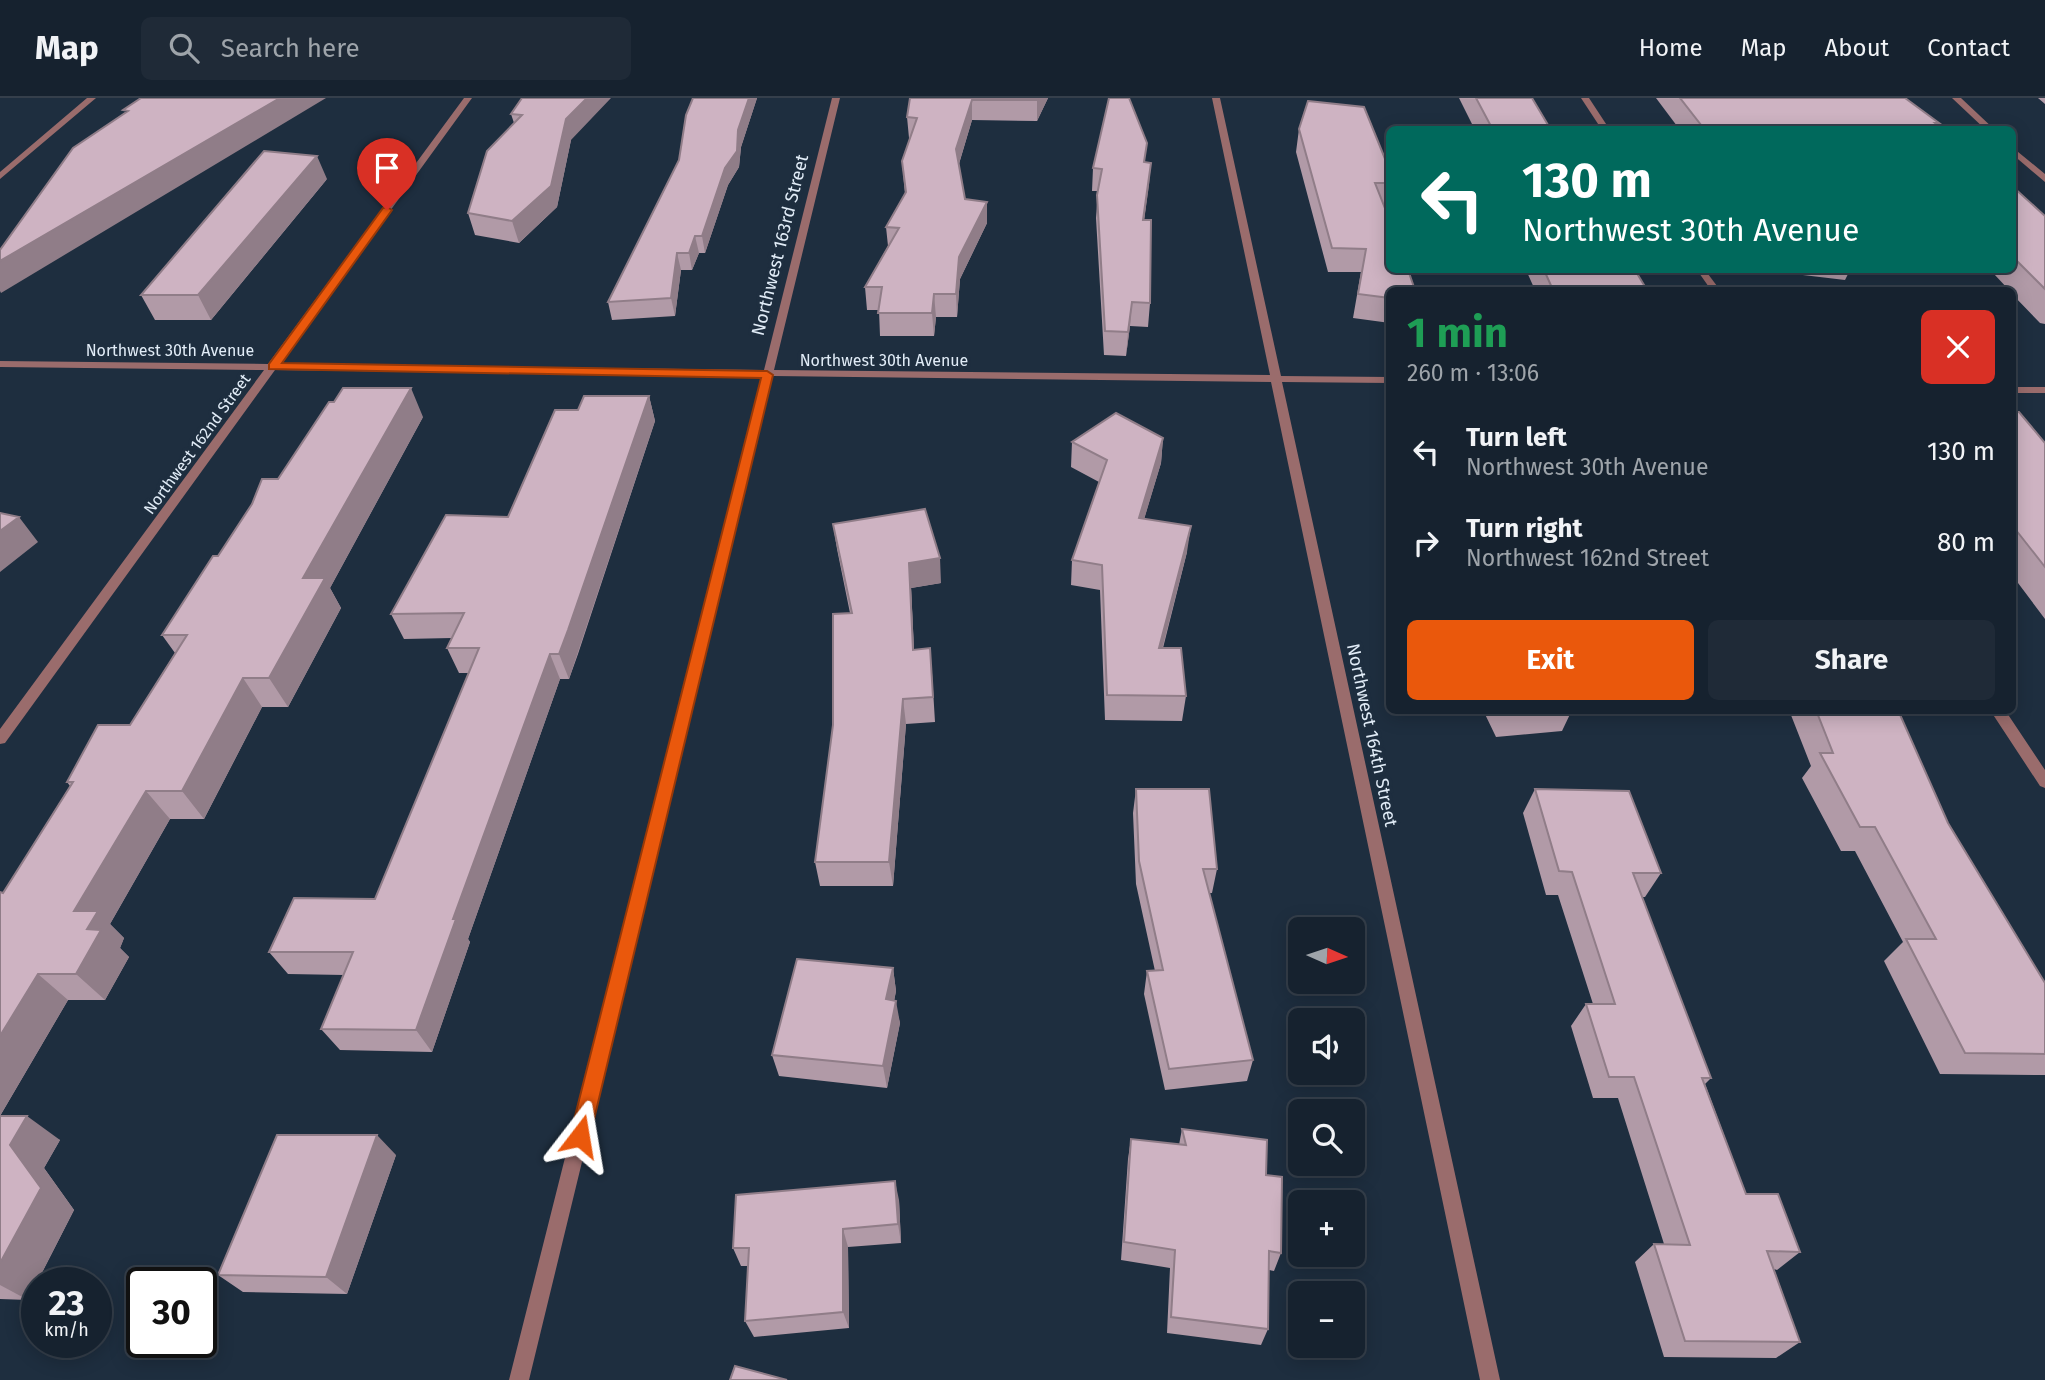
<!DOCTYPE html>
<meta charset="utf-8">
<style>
body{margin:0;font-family:"Fira Sans",sans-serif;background:#1f2a37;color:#f1f3f6;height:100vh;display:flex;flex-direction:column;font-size:26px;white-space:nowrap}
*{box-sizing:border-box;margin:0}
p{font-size:23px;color:#9ea4aa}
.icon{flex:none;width:38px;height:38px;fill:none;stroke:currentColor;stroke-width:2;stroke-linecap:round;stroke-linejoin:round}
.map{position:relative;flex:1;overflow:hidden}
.panel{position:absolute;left:1386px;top:189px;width:630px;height:427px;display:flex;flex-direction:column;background:#16222f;border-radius:10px;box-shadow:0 4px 18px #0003,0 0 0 2px #353f4b}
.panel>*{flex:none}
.hud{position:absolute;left:1386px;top:28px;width:630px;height:147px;border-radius:10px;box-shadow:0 4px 18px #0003,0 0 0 2px #353f4b;background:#00695c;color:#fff;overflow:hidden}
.needle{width:46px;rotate:93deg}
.buttons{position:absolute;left:1288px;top:819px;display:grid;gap:14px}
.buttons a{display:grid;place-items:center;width:77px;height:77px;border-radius:10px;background:#16222f;box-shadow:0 4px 18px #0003,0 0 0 2px #353f4b;font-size:35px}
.speed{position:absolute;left:21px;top:1169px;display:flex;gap:14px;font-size:35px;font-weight:700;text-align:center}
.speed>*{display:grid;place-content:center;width:91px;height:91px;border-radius:50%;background:#16222f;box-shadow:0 4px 18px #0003,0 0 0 2px #353f4b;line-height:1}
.speed small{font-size:18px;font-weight:400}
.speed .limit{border:4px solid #111;border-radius:10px;background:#fff;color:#111}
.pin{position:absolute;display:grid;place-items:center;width:60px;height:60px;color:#fff;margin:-72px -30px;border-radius:50% 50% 50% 0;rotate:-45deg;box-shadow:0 0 7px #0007}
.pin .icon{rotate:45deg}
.me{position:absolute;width:77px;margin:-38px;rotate:14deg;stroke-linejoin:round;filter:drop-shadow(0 0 5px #0008)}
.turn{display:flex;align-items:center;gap:24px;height:147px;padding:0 21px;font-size:32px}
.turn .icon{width:91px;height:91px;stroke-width:2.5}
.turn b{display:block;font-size:49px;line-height:60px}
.round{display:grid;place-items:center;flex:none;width:74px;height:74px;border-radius:10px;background:#1f2a37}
.summary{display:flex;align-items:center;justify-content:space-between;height:119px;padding:0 21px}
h1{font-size:42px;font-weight:700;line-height:52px;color:#1e9e55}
.action{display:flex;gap:14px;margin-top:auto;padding:14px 21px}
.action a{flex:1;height:80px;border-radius:10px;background:#ea580c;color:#fff;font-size:28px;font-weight:700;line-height:80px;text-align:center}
.action a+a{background:#1f2a37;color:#f1f3f6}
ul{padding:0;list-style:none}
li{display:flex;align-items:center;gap:21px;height:91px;padding:0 21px}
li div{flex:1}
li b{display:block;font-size:26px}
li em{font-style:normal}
header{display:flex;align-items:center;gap:42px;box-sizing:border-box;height:98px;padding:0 35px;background:#16222f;border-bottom:2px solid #353f4b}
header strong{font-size:33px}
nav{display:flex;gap:38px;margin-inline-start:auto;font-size:24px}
.search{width:490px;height:63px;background:#1f2a37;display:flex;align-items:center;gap:18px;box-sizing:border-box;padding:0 24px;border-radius:10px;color:#9ea4aa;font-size:26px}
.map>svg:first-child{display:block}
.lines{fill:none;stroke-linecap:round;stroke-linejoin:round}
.minor{fill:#9a6c6c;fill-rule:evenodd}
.wall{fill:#b19aa7}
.shaded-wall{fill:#907d88}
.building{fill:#ceb3c2;stroke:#907d88;stroke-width:2}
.route{fill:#ea580c;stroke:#983908;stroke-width:2}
.labels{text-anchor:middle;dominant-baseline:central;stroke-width:7;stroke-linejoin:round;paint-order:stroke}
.far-street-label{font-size:16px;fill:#e1ecf7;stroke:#1e2e3f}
.street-label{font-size:18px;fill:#e1ecf7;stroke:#1e2e3f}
</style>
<header>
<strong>Map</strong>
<div class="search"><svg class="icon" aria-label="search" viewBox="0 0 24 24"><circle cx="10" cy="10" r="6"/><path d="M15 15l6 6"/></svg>Search here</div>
<nav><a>Home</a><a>Map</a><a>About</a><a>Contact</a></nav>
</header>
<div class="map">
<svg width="2045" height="1282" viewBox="0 0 2045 1282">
<rect width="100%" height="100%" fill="#1e2e3f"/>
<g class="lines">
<!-- minor -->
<path class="minor" d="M 87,0 L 96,0 L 0,81 L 0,74 Z
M 464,0 L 472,0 L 279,266 L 764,272 L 832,0 L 840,0 L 774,272 L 1270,277 L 1212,0 L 1220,0 L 1281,278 L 1390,279 L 1390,285 L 1282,284 L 1500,1282 L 1480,1282 L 1271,284 L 773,278 L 529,1282 L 509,1282 L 762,278 L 275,272 L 5,645 L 0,646 L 0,631 L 264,272 L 0,269 L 0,263 L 268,266 Z
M 1581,0 L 1589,0 L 1610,32 L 1602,32 Z
M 1952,0 L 1961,0 L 1995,32 L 1986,32 Z
M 2012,49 L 2045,76 L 2045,84 L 2012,56 Z
M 1697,172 L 1705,172 L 1720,192 L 1711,192 Z
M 2012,289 L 2045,289 L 2045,295 L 2012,295 Z
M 1990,612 L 2005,612 L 2045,672 L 2045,690 L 2040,688 Z"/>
</g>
<!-- wall -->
<path class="wall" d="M 522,0 L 571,42 L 557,109 L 519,145 L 475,137 L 468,115 L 514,25 L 511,16 Z
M 693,0 L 757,0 L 741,49 L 739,69 L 728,87 L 705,155 L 699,155 L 692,172 L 681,172 L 675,218 L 612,222 L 608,204 L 679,62 Z
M 910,0 L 1048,0 L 1037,23 L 972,22 L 959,66 L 965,101 L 987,104 L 987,125 L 960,181 L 957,219 L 936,219 L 934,238 L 880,238 L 879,212 L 867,212 L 865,189 L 888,148 L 886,129 L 905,96 L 902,63 L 910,40 L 909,40 L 907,19 Z
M 1459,0 L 1532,0 L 1551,32 L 1475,32 Z
M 1656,0 L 1905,0 L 1939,25 L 1938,27 L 1943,32 L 1680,32 Z
M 2038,0 L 2045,0 L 2045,6 Z
M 1299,31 L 1390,73 L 1390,105 L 1389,108 L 1384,108 L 1390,192 L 1390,225 L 1353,220 L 1361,174 L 1328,174 L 1296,54 Z
M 1146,64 L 1151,65 L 1144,122 L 1150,205 L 1148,229 L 1130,228 L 1126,258 L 1104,257 L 1096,120 L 1098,93 L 1092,93 L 1093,70 Z
M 327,81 L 211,222 L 155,222 L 141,197 Z
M 2012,88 L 2045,118 L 2045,226 L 2040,225 L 2012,196 L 2012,192 L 2009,192 L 1994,176 L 1975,176 L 1971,172 L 2012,172 Z
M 1526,172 L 1635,172 L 1647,192 L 1535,192 Z
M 1785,172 L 1850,172 L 1845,182 L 1786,175 Z
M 649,298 L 655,323 L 578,556 L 569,581 L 560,581 L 468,841 L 470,844 L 432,954 L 340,952 L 321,931 L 344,877 L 288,876 L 269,854 L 375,801 L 469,575 L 459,575 L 447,550 L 452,540 L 404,541 L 391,516 L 508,419 L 578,312 Z
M 2012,314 L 2045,345 L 2045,521 L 2012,477 Z
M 423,319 L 330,490 L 341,510 L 288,609 L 262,609 L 204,721 L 170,721 L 110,826 L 124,840 L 120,850 L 129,859 L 105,902 L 68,902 L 0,1018 L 60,1042 L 44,1070 L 74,1112 L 28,1202 L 0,1201 L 0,794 L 3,795 L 70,688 L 67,684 L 130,627 L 175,555 L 162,537 L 218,458 L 278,381 Z
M 1390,320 L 1390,337 L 1387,329 Z
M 1163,340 L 1161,365 L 1144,421 L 1187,454 L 1163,550 L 1186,598 L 1182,623 L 1105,622 L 1100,492 L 1071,487 L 1072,462 L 1099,384 L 1071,369 L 1072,344 Z
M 833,426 L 941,485 L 911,490 L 914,551 L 932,575 L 935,624 L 906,626 L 893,788 L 820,788 L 815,764 L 850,515 L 837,451 Z
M 1483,612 L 1572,612 L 1562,633 L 1496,639 Z
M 1789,612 L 1898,612 L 1948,725 L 2045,885 L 2045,977 L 1940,976 L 1884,863 L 1903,844 L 1855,753 L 1841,753 L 1802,680 L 1811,668 Z
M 1136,691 L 1217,771 L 1212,795 L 1209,795 L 1253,962 L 1247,983 L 1165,992 L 1144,896 L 1147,873 L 1155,873 L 1136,786 L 1133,715 Z
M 1535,691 L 1661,775 L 1645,799 L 1642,799 L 1711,980 L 1705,986 L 1746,1096 L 1800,1154 L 1777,1172 L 1774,1171 L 1800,1244 L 1776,1260 L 1664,1259 L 1635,1164 L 1654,1146 L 1664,1146 L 1618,1000 L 1593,1000 L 1571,928 L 1586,906 L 1593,906 L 1558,797 L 1546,797 L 1523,715 Z
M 893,870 L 896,893 L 894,903 L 900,925 L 887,990 L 779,978 L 772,957 Z
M 1182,1031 L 1266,1077 L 1281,1155 L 1274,1173 L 1269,1172 L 1268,1231 L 1261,1247 L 1167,1235 L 1170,1170 L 1121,1162 L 1128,1061 L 1131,1041 L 1179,1047 Z
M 396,1057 L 347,1196 L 243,1194 L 218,1177 Z
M 899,1102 L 901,1145 L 848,1149 L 849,1230 L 754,1239 L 745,1223 L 748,1168 L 741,1168 L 733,1150 Z"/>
<!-- shaded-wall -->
<path class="shaded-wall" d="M 280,0 L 326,0 L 1,195 L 0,193 L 0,163 Z
M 587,0 L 611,0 L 571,42 L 557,109 L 519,145 L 512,123 L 566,21 Z
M 749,0 L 757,0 L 741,49 L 739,69 L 728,87 L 705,155 L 702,138 Z
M 1038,0 L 1048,0 L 1037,23 L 1037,2 Z
M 972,2 L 972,22 L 957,72 L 956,51 Z
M 317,58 L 327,81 L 211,222 L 198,197 Z
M 1151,65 L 1149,87 L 1141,145 L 1143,122 Z
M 987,104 L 987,125 L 960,181 L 957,219 L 956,196 L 959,159 Z
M 695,138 L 699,155 L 692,172 L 689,155 Z
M 677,155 L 681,172 L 675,218 L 671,200 Z
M 934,196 L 936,219 L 934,238 L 932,215 Z
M 1132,204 L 1130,228 L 1126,258 L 1128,234 Z
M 411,290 L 423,319 L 330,490 L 341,510 L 288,609 L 269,580 L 303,480 Z
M 649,298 L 655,323 L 569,581 L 559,556 Z
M 1163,340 L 1161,365 L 1137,445 L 1139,420 Z
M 19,419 L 38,444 L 0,474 L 0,433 Z
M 1191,428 L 1187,454 L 1156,575 L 1159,550 Z
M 940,460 L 941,485 L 911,490 L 915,577 L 909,465 Z
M 550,556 L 560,581 L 468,841 L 470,844 L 432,954 L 416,932 L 453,821 Z
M 243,580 L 262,609 L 204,721 L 182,693 Z
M 903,601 L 906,626 L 893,788 L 889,764 Z
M 146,693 L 170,721 L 110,826 L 124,840 L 120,850 L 129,859 L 105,902 L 76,876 L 87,831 L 74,813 Z
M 893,870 L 896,893 L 890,924 L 886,901 Z
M 38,876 L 68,902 L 0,1018 L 0,938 Z
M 896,903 L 900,925 L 887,990 L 883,968 Z
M 27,1018 L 60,1042 L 44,1070 L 74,1112 L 28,1202 L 0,1187 L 0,1165 L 10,1047 Z
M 377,1037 L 396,1057 L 347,1196 L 326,1179 Z
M 895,1083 L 899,1102 L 901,1145 L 898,1126 Z
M 843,1131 L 848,1149 L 849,1230 L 843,1214 Z"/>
<!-- building -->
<path class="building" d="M 141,0 L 280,0 L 0,163 L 0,152 L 73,50 L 128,13 L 123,12 Z
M 522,0 L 587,0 L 566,21 L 551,88 L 512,123 L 468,115 L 487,53 L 522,17 L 511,16 Z
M 693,0 L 749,0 L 738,32 L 737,53 L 725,70 L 702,138 L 695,138 L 689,155 L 677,155 L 671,200 L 608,204 L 679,62 L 686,17 Z
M 910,0 L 1038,0 L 1037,2 L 972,2 L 956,51 L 965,101 L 987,104 L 959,159 L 956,196 L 934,196 L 932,215 L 878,215 L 882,189 L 865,189 L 899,130 L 886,129 L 906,94 L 902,63 L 917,20 L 907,19 Z
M 1109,0 L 1129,0 L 1147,45 L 1144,64 L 1151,65 L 1143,122 L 1151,122 L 1150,205 L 1132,204 L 1128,234 L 1105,233 L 1097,97 L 1102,71 L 1093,70 Z
M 1476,0 L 1532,0 L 1551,32 L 1493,32 Z
M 1680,0 L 1905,0 L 1939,25 L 1935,25 L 1943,32 L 1705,32 Z
M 1308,3 L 1364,9 L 1390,73 L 1390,85 L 1375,85 L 1390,123 L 1390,172 L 1408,172 L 1415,192 L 1390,192 L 1390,200 L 1358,196 L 1366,151 L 1332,150 L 1299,31 Z
M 264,53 L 317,58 L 198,197 L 141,197 Z
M 2012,88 L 2045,118 L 2045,191 L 2012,158 Z
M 1544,172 L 1635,172 L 1647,192 L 1553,192 Z
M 343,290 L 411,290 L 303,480 L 325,480 L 269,580 L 243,580 L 182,693 L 146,693 L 74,813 L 98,813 L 87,831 L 101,832 L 76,876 L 38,876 L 0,938 L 0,794 L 3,795 L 73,684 L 67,684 L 98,627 L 130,627 L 187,537 L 162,537 L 213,458 L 218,458 L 252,406 L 262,381 L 278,381 L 329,304 L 334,304 Z
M 584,298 L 649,298 L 568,532 L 559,556 L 550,556 L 453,821 L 456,821 L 416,932 L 321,931 L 353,854 L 269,854 L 294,800 L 375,801 L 479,550 L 447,550 L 464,515 L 391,516 L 446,417 L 508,419 L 555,312 L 578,312 Z
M 2012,314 L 2019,314 L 2045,345 L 2045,469 L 2012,427 Z
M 1116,315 L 1163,340 L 1139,420 L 1191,428 L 1159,550 L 1181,550 L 1186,598 L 1107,597 L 1102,467 L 1072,462 L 1107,362 L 1072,344 Z
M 925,411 L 940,460 L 909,465 L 913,552 L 930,550 L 933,599 L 903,601 L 889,764 L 815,764 L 833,627 L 833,516 L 852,515 L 833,426 Z
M 0,415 L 19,419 L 0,433 Z
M 1816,612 L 1898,612 L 1948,725 L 2045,885 L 2045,956 L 1965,955 L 1906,841 L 1936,841 L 1875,729 L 1860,729 L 1820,655 L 1833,655 Z
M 1136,691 L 1209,691 L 1217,771 L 1203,771 L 1253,962 L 1169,971 L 1147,873 L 1163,872 L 1139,763 Z
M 1535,691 L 1629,693 L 1661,775 L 1633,775 L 1711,980 L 1702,980 L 1746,1096 L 1778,1096 L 1800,1154 L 1767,1153 L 1800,1244 L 1685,1243 L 1654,1146 L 1690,1147 L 1634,979 L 1609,979 L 1586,906 L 1615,906 L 1572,774 L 1559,773 Z
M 797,861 L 893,870 L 886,901 L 896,903 L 883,968 L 772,957 Z
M 0,1018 L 27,1018 L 10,1047 L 41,1090 L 0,1165 Z
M 1182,1031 L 1267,1042 L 1266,1077 L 1282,1079 L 1281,1155 L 1269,1153 L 1268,1231 L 1171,1219 L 1175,1152 L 1124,1144 L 1131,1041 L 1186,1047 Z
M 277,1037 L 377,1037 L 326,1179 L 218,1177 Z
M 895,1083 L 898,1126 L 843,1131 L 843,1214 L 745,1223 L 749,1150 L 733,1150 L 736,1097 Z
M 735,1268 L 787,1282 L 730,1282 Z"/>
<!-- route -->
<path class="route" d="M 387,109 L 392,112 L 282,265 L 767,273 L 773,277 L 590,1038 L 587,1044 L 580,1047 L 573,1044 L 570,1038 L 761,280 L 269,271 L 269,266 L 383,110 Z"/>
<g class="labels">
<!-- far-street labels -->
<g class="far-street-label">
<text x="170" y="252">Northwest 30th Avenue</text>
<text x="884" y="262">Northwest 30th Avenue</text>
<text transform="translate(197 346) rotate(-54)">Northwest 162nd Street</text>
</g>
<!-- street labels -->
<g class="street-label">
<text transform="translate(780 147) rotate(-76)">Northwest 163rd Street</text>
<text transform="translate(1372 637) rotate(78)">Northwest 164th Street</text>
</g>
</g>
</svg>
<div class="buttons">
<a><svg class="needle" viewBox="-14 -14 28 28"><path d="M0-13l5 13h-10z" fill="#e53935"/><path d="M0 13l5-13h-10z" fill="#9ea4aa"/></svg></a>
<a><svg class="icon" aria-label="sound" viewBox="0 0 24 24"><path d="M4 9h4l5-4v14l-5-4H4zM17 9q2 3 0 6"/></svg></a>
<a><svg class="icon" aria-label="search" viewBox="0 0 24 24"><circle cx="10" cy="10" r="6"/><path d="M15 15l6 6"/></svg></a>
<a>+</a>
<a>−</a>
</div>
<div class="speed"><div>23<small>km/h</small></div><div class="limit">30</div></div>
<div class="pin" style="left:387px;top:112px;background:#d93025"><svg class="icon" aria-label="arrive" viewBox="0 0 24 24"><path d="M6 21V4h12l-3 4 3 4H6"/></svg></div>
<svg class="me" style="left:580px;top:1038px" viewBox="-20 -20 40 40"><path d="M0-17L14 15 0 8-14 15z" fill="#ea580c" stroke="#fff" stroke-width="4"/></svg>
<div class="hud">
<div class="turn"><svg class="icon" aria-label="left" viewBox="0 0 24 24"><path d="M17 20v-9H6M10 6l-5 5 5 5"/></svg><div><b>130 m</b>Northwest 30th Avenue</div></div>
</div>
<section class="panel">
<div class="summary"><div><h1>1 min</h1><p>260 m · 13:06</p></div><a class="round" style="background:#d93025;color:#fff"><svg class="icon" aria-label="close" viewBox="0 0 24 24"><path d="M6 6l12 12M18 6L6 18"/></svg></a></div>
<ul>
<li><svg class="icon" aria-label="left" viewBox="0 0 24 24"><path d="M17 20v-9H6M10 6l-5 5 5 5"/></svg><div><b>Turn left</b><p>Northwest 30th Avenue</p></div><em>130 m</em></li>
<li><svg class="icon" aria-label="right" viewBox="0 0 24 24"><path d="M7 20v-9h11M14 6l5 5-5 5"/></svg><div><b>Turn right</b><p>Northwest 162nd Street</p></div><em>80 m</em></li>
</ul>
<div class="action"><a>Exit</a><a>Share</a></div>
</section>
</div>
